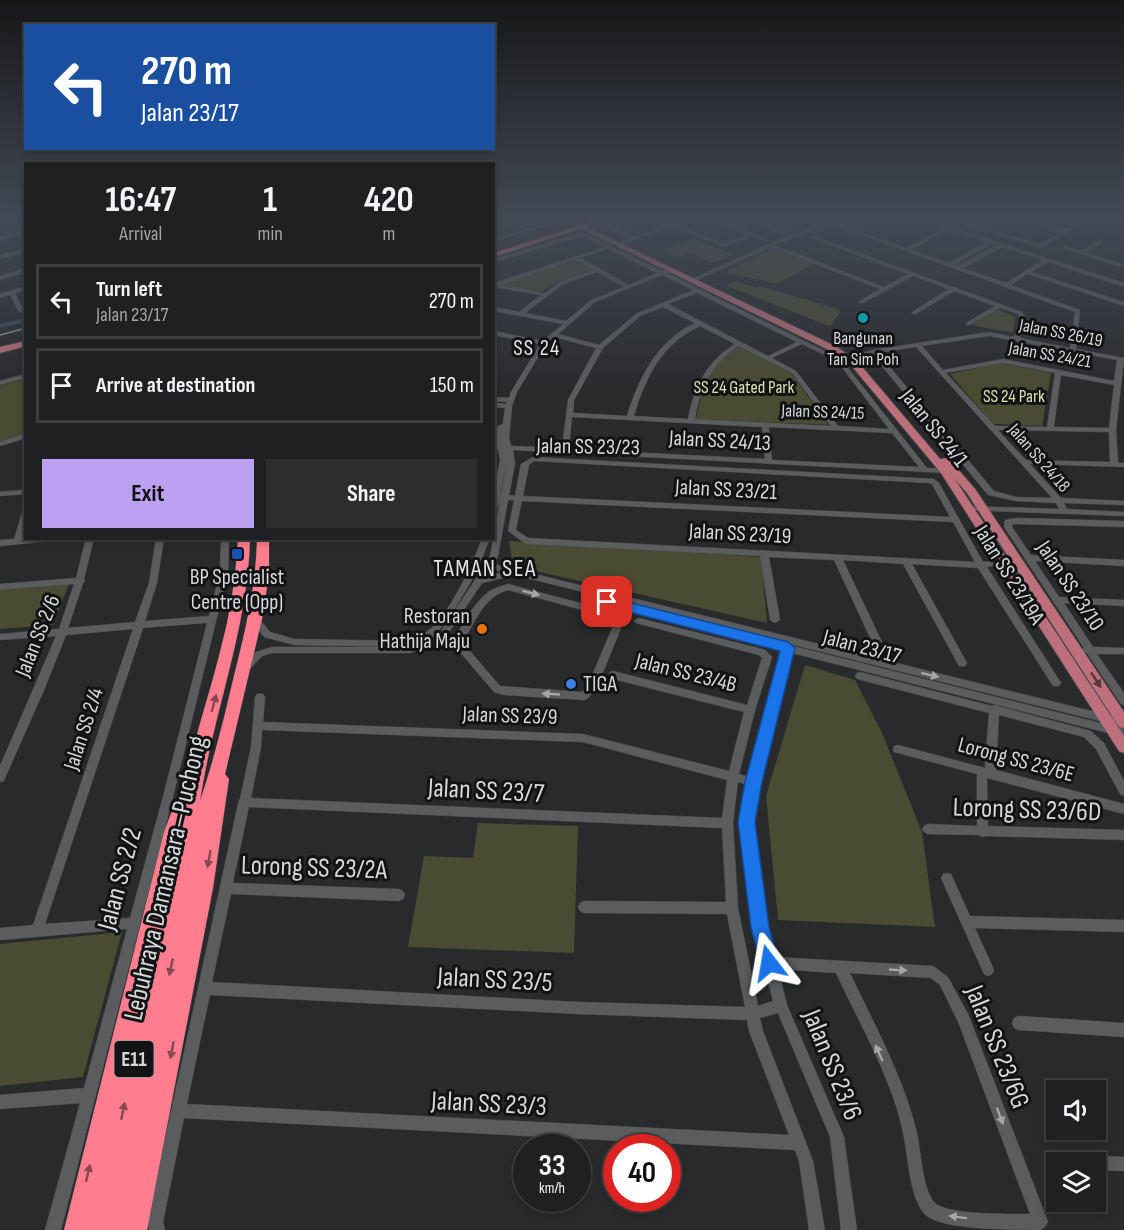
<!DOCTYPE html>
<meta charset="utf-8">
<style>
body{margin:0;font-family:"Sofia Sans Condensed",sans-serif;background:#2c2d2e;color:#f1f3f6;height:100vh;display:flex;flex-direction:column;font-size:22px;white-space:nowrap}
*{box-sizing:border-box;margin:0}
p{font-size:20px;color:#a1a3a5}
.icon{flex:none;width:33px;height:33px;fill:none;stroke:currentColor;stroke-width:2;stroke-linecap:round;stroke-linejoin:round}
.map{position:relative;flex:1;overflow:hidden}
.drawer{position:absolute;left:24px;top:162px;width:471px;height:378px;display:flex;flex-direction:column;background:#1f2021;border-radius:0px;box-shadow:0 3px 9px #0003,0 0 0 2px #3c3e3f}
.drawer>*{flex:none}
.top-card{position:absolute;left:24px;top:24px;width:471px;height:126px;border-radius:0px;box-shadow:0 3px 9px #0003,0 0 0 2px #3c3e3f;background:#1a4fa0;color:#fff;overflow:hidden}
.controls{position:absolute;left:1046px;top:1080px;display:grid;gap:12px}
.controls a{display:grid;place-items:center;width:60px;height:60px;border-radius:0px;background:#1f2021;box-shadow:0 3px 9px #0003,0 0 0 2px #3c3e3f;font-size:30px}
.speed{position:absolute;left:513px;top:1134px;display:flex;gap:12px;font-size:30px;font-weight:700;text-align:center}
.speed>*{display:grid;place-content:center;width:78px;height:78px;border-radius:50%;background:#1f2021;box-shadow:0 3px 9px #0003,0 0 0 2px #3c3e3f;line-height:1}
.speed small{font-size:15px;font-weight:400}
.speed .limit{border:9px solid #d22;background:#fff;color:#111}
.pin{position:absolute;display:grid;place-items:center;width:51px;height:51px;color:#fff;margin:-26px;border-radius:12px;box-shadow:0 3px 9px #0006}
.me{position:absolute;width:66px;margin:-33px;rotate:346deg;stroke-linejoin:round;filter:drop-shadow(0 0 4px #0008)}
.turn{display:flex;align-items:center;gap:21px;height:126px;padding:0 18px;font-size:27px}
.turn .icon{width:78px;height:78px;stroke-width:2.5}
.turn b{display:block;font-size:42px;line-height:51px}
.eta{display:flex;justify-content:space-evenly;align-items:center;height:102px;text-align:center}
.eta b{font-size:36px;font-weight:700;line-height:42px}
.button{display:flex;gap:12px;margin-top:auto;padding:12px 18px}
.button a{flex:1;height:69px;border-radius:0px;background:#bca0f2;color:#111;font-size:24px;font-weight:700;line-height:69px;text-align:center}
.button a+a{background:#2c2d2e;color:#f1f3f6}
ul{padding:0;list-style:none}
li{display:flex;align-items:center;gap:18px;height:75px;margin:0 12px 9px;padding:0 6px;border:3px solid #3c3e3f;border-radius:0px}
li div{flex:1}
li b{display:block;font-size:22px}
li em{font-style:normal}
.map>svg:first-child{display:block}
.green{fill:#494b33}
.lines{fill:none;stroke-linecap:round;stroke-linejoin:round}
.canal{fill:#364d5f;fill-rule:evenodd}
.minor-casing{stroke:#454647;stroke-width:1}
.major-casing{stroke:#454647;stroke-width:2}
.highway-casing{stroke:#454647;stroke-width:1}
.minor{fill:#5b5c5e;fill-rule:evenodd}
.major{fill:#bd707b;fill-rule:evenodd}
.highway{fill:#ff7d8e;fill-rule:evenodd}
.tram{stroke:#929394;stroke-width:1.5}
.oneway{fill:#a5a6a7}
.oneway2{fill:#56383d}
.oneway3{fill:#884851}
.route{fill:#1a73e8;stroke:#114b97;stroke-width:1.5}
.culture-dot{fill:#0f9aa8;stroke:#121314;stroke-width:2}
.transit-dot{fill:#1a4fb4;stroke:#121314;stroke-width:2}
.food-dot{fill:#e8710a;stroke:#121314;stroke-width:2}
.shop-dot{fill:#3f7fe0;stroke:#121314;stroke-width:2}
.labels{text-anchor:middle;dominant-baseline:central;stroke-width:6;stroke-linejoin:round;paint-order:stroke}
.far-street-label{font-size:18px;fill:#d6d7d8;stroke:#121314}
.far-poi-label{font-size:18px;fill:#d6d7d8;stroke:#121314}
.far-park-label{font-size:18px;fill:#dce1ab;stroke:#121314}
.shield{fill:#121314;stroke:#9b9c9d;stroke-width:1.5}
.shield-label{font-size:21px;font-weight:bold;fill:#d6d7d8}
.far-quarter-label{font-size:22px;letter-spacing:1.5px;fill:#e0e2e5;stroke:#121314}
.street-label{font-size:22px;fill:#d6d7d8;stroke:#121314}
.poi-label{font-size:22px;fill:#d6d7d8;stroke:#121314}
.neighbourhood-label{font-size:24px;letter-spacing:1.5px;fill:#e0e2e5;stroke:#121314}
.near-street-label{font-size:27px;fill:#d6d7d8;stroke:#121314}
</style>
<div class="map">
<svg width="1124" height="1230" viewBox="0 0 1124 1230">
<rect width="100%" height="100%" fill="#292a2c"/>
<!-- green -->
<path class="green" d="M 695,238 L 733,255 L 713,263 L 692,253 L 678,257 L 661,250 Z
M 772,248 L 814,264 L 777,284 L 729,273 L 727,270 Z
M 572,260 L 592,270 L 556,283 L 540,292 L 499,285 Z
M 735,281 L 757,288 L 760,286 L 838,309 L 840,312 L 832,324 L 829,326 L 727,286 Z
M 998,309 L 1015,317 L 1013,333 L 972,325 Z
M 740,346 L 791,373 L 829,425 L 696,419 C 704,384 708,366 740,346 Z
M 1000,363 L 1051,373 L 1042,426 L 993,424 L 950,374 Z
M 25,379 L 25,434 L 0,442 L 0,386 Z
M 509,541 L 761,557 L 767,623 L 513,566 Z
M 69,584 L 53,625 L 0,629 L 0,590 Z
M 805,665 L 855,680 L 882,733 L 922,832 L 935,927 L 778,920 L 766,796 Z
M 478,823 L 578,826 L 574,953 L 408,947 L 424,856 L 473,858 Z
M 122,932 L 83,1077 L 0,1086 L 0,944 Z"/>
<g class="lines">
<!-- canal -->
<path class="canal" d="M 26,318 L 26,322 L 0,328 L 0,324 Z"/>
<!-- minor casing -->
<g class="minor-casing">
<path id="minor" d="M 504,218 L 509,218 L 527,229 L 564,218 L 570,218 L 494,241 L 494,239 L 522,230 L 511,223 L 494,227 L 494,225 L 507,221 Z
M 625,218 L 631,218 L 611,225 L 634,236 L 690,218 L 696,218 L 679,225 L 723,243 L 747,235 L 708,218 L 714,218 L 726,223 L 742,218 L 753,218 L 790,233 L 785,234 L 747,219 L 730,224 L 769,240 L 769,242 L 752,237 L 723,247 L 675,226 L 622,244 L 620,243 L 620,241 L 629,238 L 606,227 L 589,233 L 586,231 Z
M 802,218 L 808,218 L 818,222 L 813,223 Z
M 838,218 L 844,218 L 834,223 L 906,248 L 944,228 L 917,218 L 923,218 L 1124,283 L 1124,287 L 1048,262 L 1032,272 L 1124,302 L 1124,306 L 1028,274 L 1011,285 L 1080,310 L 1076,349 L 1124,358 L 1116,430 L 1118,463 L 1124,463 L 1124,467 L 1030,464 L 1061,498 L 1124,501 L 1124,505 L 1064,503 L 1067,509 L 1124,512 L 1124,516 L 965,510 L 964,508 L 968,506 L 1059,509 L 1056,503 L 1016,501 L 988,495 L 872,354 L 856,357 L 853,355 L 873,350 L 989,332 L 1014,337 L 1020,318 L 1018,314 L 1000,308 L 970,325 L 966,325 L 966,323 L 995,306 L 954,291 L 916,314 L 912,314 L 912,312 L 949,289 L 913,276 L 863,303 L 859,303 L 859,301 L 880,289 L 771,247 L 693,282 L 688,281 L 768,244 L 825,223 L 823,221 L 823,220 L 830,221 ZM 830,224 L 1075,312 L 1070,348 L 1020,338 L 1026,318 L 1022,312 L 813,236 L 808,237 L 908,274 L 884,287 L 775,245 ZM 948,229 L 987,242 L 949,263 L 911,250 ZM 992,244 L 997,245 L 958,266 L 954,265 ZM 1002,247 L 1043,260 L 1006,283 L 963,268 ZM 989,336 L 1117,360 L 1114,381 L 1003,359 L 943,370 L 922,346 ZM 916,347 L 1052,498 L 1016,497 L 994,491 L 878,353 ZM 1003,363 L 1055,373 L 1047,427 L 995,426 L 946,373 ZM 1061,375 L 1114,385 L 1109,428 L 1054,427 ZM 998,430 L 1109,432 L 1110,462 L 1026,460 Z
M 945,218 L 951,218 L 1040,244 L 1062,232 L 1019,218 L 1025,218 L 1066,229 L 1084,219 L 1084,218 L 1088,218 L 1088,220 L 1041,248 L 945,219 Z
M 26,230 L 26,233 L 0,241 L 0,237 Z
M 582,232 L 662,271 L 672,269 L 672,271 L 667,273 L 841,359 L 927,468 L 945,469 L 949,471 L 945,473 L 513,450 L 515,463 L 509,495 L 515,496 L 521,464 L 533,457 L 934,479 L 939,483 L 983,562 L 1006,560 L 1007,562 L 1006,564 L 987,567 L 1061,683 L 1059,686 L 1053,686 L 978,568 L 912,564 L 967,663 L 965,666 L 959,666 L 903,564 L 843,560 L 882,642 L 880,644 L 874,644 L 872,642 L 834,560 L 769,557 L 780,620 L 775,623 L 770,620 L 760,556 L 526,544 L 508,531 L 514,500 L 508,500 L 498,556 L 494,564 L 1124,719 L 1124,727 L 794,645 L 793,646 L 1124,729 L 1124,737 L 792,653 L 759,782 L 753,822 L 766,927 L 774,957 L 933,966 L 948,977 L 969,1016 L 1048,1222 L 1045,1227 L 1040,1230 L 1030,1230 C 1005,1229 946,1230 927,1216 C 910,1203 908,1157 904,1138 C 895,1084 859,1023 836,973 L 778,969 L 787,1005 L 844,1137 L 857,1230 L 841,1230 L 830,1137 L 778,1013 L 760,1018 L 763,1031 L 813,1161 L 825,1230 L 809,1230 L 799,1161 L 795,1150 L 184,1118 L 163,1222 L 165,1230 L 149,1230 L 147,1222 L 238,804 L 238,802 L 240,799 L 251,747 L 255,697 L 257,694 L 263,694 L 265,697 L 263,722 L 583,734 L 729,771 L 744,712 L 613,679 L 610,678 L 608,675 L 610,672 L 613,671 L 747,705 L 762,658 L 759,655 L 636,623 L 634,621 L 639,618 L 762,649 L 765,650 L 772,657 L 755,710 L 739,774 L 750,777 L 783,650 L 628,611 L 597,687 L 587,699 L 584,700 L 504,695 L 494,692 L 454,645 C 457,629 477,599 490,591 C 496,587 502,586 508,584 L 618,613 L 623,602 L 507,573 L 507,577 L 482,583 L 447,635 L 431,645 L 410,653 L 272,653 L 262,656 L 248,671 L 242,671 L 240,668 L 256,652 L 272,647 L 407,647 L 294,645 L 264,637 L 250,619 L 255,616 L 258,617 L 270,632 L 294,639 L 406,641 C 414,638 421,636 428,631 C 448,617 474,562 482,538 L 490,538 L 479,566 L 486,564 L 490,556 L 500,500 L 497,508 L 494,508 L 494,491 L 500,460 L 498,449 L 494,449 L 494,445 L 497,445 L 495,438 L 498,426 L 503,424 L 505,408 L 494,407 L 494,403 L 506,404 L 507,402 L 494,401 L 494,397 L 509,398 L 511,392 L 540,344 L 494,335 L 494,331 L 543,341 L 563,324 L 494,311 L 494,307 L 519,312 L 541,295 L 494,287 L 494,283 L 604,247 L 582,236 L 496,262 L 494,262 L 494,259 ZM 608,249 L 657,273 L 629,285 L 580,258 ZM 575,260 L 593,270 L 558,283 L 545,293 L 501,285 ZM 597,272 L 624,287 L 591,300 L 566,321 L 525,313 L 562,285 ZM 662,275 L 693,290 L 636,314 L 599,345 L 558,334 L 595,302 ZM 697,293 L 797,342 L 768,356 L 668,304 ZM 663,307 L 695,323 C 657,341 639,377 627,416 L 573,413 L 574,400 L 603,348 L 640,316 ZM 700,326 L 735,344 C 707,361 694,387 688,419 L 634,416 C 645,378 662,343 700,326 ZM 554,337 L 596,348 L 568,400 L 562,448 L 511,446 L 509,438 L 512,406 L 517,392 L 546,344 ZM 802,344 L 837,361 L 889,429 L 838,426 L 796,371 L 772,358 ZM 739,346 L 792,373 L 831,426 L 695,419 C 700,388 712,363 739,346 ZM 572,417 L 762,427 L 765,459 L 569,449 ZM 769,427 L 892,433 L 919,467 L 772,460 ZM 534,461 L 929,483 L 932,484 L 950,517 L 523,496 L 529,465 ZM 507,462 L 501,495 L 500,495 ZM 522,501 L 953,522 L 975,562 L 528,538 L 516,530 ZM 491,569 L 503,572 L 487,576 ZM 481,571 L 441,631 L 438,632 L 453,612 L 476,573 ZM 508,590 L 616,619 L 588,685 L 582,692 L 500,686 L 464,644 L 465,638 C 476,620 485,596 508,590 ZM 631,604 L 785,643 L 785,644 L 631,605 ZM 262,730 L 583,742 L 727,780 L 722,818 L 251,798 L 261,747 ZM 738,782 L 748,785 L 741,822 L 754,927 L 773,1001 L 758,1006 L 738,908 L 733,823 ZM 249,807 L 722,828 L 726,902 L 584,901 L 580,903 L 578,907 L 580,911 L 584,913 L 727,914 L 745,1007 L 579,1002 L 212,982 L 231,894 L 399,901 L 403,899 L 405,895 L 403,891 L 399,889 L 233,883 ZM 850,973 L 931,978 L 940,985 L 959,1024 L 1030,1214 C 1011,1214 947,1215 935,1203 C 922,1190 921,1148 916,1129 C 902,1074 874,1024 850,973 ZM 210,995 L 579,1014 L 747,1020 L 749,1031 L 789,1135 L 187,1104 Z
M 1099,240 L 1104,241 L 1086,253 L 1122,264 L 1122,266 L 1118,266 L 1063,248 L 1066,246 L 1081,251 Z
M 24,249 L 26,249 L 26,252 L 0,259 L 0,255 Z
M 26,268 L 26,272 L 0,280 L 0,276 Z
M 26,286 L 26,290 L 15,293 L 23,309 L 26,308 L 26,312 L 19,312 L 10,295 L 0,298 L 0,294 Z
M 26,374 L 26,378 L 0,385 L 0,381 Z
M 23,434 L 26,434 L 26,438 L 0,446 L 0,442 Z
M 26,490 L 26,494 L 0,496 L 0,492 Z
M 23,510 L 26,510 L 26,527 L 22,538 L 61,538 L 60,540 L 0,546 L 0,540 L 14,539 Z
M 1017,518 L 1124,521 L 1124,527 L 1012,524 L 1012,527 L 1031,555 L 1124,560 L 1124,566 L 1035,561 L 1059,597 L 1124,600 L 1124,606 L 1064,603 L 1093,647 L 1124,648 L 1124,654 L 1097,654 L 1124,693 L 1124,705 L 1121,704 L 1087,653 L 1084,652 L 1082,650 L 1084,648 L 1004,527 L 1005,520 Z
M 86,538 L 94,538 L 84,579 L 85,581 L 83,583 L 68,628 L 135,622 L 149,583 L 156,538 L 164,538 L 157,583 L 145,621 L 209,616 L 220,572 L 221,538 L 229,538 L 228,572 L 174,793 L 61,1230 L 45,1230 L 80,1103 L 0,1109 L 0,1095 L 84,1088 L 127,929 L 0,940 L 0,928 L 33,925 L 133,629 L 66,635 L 44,690 L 5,778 L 4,781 L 0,782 L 0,766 L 56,636 L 0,640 L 0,634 L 59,629 L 74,584 L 0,590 L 0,584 L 76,578 ZM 207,623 L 164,793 L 130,918 L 45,924 L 143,628 Z
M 860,672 L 992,706 L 994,705 L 1091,731 L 1104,743 L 1124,781 L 1124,796 L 1120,794 L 1096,749 L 1084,737 L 999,715 L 996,770 L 1124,804 L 1124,814 L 987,778 L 988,826 L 1124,830 L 1124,840 L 986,836 L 983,837 L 979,835 L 928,834 L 924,832 L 922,829 L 924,826 L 928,824 L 977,826 L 977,774 L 894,752 L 893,749 L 894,746 L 898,745 L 985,768 L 989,713 L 857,679 L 855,676 L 857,673 Z
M 947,873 L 951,874 L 970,916 L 1124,920 L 1124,932 L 975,928 L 994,970 L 992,974 L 988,976 L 984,974 L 941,878 L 943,874 Z
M 1019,1016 L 1124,1023 L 1124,1037 L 1019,1030 L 1014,1028 L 1012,1023 L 1014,1018 Z
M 1078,1155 L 1124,1157 L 1124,1171 L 1095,1170 L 1095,1162 L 1071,1162 L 1073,1157 Z"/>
</g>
<!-- major casing -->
<g class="major-casing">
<path id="major" d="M 582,225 L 837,347 L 857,361 L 940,459 L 948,458 L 975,489 L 1124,712 L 1124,728 L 1119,727 L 967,493 L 954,478 L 1124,736 L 1124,753 L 1119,751 L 941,473 L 851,365 L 831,351 L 580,228 L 579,227 Z
M 26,341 L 26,346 L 0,353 L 0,347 Z"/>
</g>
<!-- highway casing -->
<g class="highway-casing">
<path id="highway" d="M 603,218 L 614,218 L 494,257 L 494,253 Z
M 238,538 L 250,538 C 248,629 213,713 200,801 C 214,760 224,718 234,676 C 246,628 256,587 257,538 L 269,538 L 269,574 L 262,619 L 225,774 L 229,779 L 213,888 L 147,1230 L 64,1230 L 164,832 L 180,790 L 182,785 L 186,784 C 194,736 211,691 222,644 C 231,610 236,574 238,538 Z"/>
</g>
<!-- minor -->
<use href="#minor" class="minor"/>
<!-- major -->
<use href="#major" class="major"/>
<!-- highway -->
<use href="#highway" class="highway"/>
<!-- tram -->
<path class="tram" d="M 0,335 L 26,328"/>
</g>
<!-- one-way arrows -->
<defs><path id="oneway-solid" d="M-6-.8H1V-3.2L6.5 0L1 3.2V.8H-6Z" transform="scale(1.5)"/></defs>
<g class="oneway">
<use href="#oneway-solid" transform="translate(531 593) rotate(15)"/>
<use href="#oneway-solid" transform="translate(930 675) rotate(14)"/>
<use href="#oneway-solid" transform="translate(551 694) rotate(-177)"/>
<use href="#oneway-solid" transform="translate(898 970) rotate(3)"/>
<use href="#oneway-solid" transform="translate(879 1053) rotate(-114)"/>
<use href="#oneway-solid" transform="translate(1000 1116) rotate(69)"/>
<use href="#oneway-solid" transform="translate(958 1217) rotate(-173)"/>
</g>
<use class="oneway2" href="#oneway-solid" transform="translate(1096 680) rotate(57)"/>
<g class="oneway3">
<use href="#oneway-solid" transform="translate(214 703) rotate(-75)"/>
<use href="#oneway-solid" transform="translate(209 859) rotate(100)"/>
<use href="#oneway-solid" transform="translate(171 967) rotate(102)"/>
<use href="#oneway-solid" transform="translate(172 1050) rotate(101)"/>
<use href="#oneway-solid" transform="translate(123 1111) rotate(-78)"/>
<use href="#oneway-solid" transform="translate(88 1173) rotate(-77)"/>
</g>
<!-- sky -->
<linearGradient id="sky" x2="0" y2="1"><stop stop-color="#171718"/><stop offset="0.56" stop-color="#434a56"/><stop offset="1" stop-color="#434a56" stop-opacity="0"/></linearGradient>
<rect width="1124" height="390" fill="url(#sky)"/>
<!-- route -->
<path class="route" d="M 607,597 L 788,642 L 795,648 L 762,782 L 755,822 L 769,927 L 779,963 L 776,970 L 769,972 L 762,970 L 751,927 L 738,822 L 745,782 L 780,651 L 602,605 L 600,602 Z"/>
<!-- markers -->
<circle class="culture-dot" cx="863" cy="318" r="6"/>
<rect class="transit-dot" x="231" y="548" width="12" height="12" rx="3"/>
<circle class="food-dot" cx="482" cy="629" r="6"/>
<circle class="shop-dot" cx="571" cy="684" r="6"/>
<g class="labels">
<!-- far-street labels -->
<g class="far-street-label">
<text transform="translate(1061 333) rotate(11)">Jalan SS 26/19</text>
<text transform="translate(1050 355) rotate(10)">Jalan SS 24/21</text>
<text transform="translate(823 412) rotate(2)">Jalan SS 24/15</text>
<text transform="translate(1039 458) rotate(49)">Jalan SS 24/18</text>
</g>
<!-- far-poi labels -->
<g class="far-poi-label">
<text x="863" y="338">Bangunan<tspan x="863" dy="21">Tan Sim Poh</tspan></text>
</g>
<!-- far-park labels -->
<g class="far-park-label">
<text x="744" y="387">SS 24 Gated Park</text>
<text x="1014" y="396">SS 24 Park</text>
</g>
<!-- shield labels -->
<rect class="shield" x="114.5" y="1041" width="39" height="36" rx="4.5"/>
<g class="shield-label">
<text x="134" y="1059">E11</text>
</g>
<!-- far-quarter labels -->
<g class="far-quarter-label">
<text x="537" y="348">SS 24</text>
</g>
<!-- street labels -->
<g class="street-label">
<text transform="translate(934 428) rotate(51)">Jalan SS 24/1</text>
<text transform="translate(720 441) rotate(3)">Jalan SS 24/13</text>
<text transform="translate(588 447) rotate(1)">Jalan SS 23/23</text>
<text transform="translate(726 490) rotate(3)">Jalan SS 23/21</text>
<text transform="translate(740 534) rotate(3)">Jalan SS 23/19</text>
<text transform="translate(1009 575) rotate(58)">Jalan SS 23/19A</text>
<text transform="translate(1070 586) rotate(56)">Jalan SS 23/10</text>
<text transform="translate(38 636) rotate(-68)">Jalan SS 2/6</text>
<text transform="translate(862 647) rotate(15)">Jalan 23/17</text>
<text transform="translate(686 673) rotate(14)">Jalan SS 23/4B</text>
<text transform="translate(510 716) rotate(2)">Jalan SS 23/9</text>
<text transform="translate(84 729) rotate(-72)">Jalan SS 2/4</text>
<text transform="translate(1016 760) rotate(15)">Lorong SS 23/6E</text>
</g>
<!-- poi labels -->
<g class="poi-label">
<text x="237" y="577">BP Specialist<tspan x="237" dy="25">Centre (Opp)</tspan></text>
<text x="470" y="616" text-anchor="end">Restoran<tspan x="470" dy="25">Hathija Maju</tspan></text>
<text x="583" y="684" text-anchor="start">TIGA</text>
</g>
<!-- neighbourhood labels -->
<g class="neighbourhood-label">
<text x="485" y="568">TAMAN SEA</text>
</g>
<!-- near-street labels -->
<g class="near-street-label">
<text transform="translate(486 791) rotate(3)">Jalan SS 23/7</text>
<text transform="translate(1027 810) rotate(2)">Lorong SS 23/6D</text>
<text transform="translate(314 868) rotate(2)">Lorong SS 23/2A</text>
<text transform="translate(166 878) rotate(-77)">Lebuhraya Damansara–Puchong</text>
<text transform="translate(120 879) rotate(-75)">Jalan SS 2/2</text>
<text transform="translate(495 980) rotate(3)">Jalan SS 23/5</text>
<text transform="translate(997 1047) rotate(68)">Jalan SS 23/6G</text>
<text transform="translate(832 1065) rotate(68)">Jalan SS 23/6</text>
<text transform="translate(489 1104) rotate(3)">Jalan SS 23/3</text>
</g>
</g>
</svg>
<div class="controls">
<a><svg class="icon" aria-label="sound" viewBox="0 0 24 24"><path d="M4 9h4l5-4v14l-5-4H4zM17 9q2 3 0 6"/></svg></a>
<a><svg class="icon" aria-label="layers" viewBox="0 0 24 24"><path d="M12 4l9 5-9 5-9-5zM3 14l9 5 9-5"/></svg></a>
</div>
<div class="speed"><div>33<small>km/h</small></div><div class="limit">40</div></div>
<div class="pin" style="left:607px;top:602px;background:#d93025"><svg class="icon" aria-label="arrive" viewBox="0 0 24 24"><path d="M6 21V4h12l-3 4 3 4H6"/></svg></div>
<svg class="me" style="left:769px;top:963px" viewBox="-20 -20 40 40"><path d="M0-17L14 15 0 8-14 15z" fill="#1a73e8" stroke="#fff" stroke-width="4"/></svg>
<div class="top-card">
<div class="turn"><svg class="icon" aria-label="left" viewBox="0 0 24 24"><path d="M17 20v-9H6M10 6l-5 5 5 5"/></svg><div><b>270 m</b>Jalan 23/17</div></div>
</div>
<section class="drawer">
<div class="eta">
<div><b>16:47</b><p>Arrival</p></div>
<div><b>1</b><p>min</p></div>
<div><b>420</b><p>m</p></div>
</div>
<ul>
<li><svg class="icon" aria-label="left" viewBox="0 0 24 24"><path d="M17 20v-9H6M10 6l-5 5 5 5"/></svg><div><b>Turn left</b><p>Jalan 23/17</p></div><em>270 m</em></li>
<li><svg class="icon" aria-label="arrive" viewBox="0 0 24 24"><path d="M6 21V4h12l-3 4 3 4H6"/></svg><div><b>Arrive at destination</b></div><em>150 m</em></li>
</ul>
<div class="button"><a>Exit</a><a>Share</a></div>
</section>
</div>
